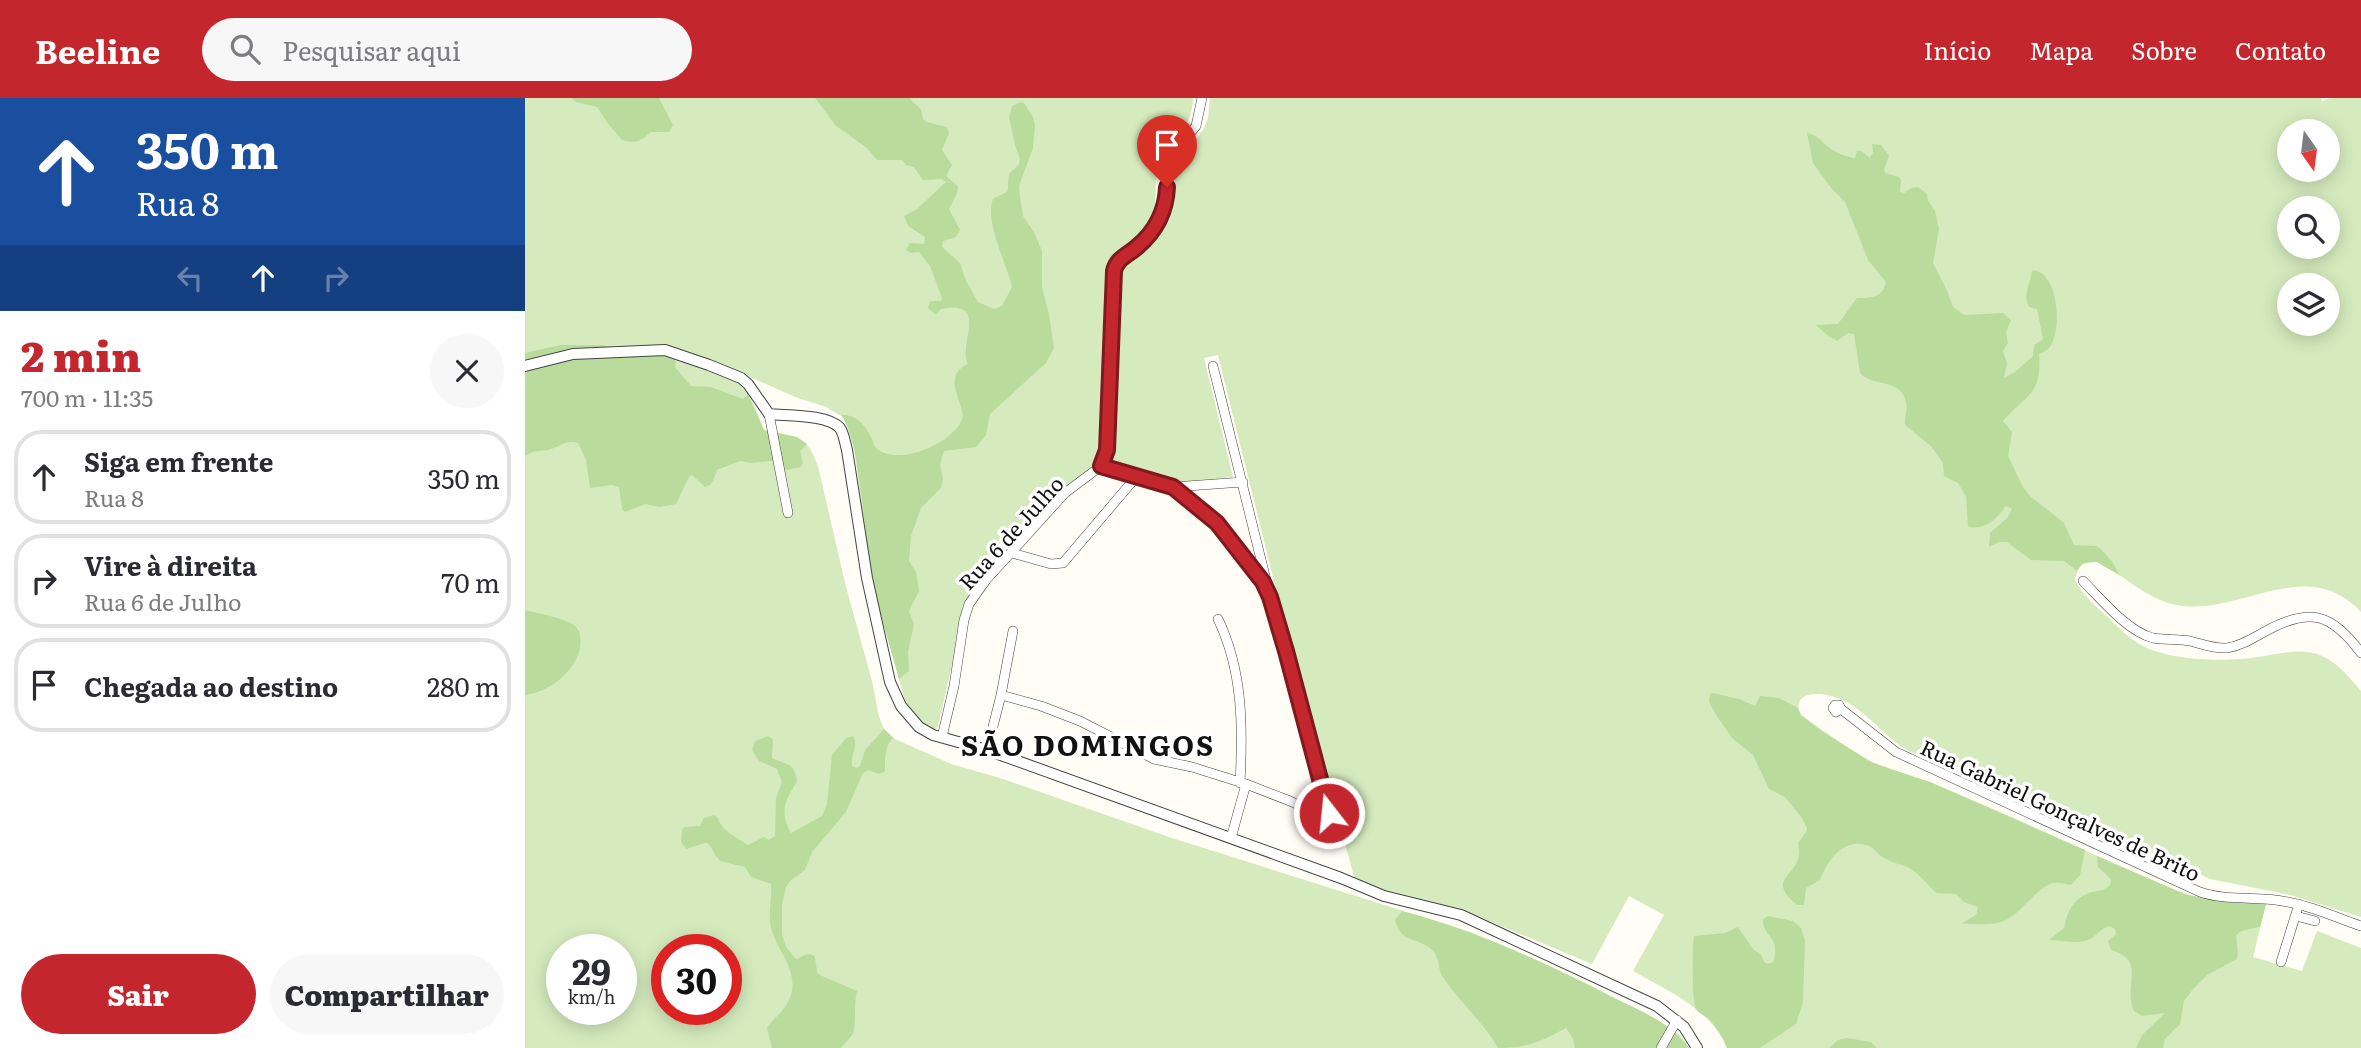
<!DOCTYPE html>
<html lang="pt">
<meta charset="utf-8">
<style>
body{margin:0;font-family:Literata,serif;background:#f7f7f7;color:#2b2b33;height:100vh;display:flex;flex-direction:column;font-size:26px;white-space:nowrap}
*{box-sizing:border-box;margin:0}
p{font-size:23px;color:#7c7c81}
.icon{flex:none;width:38px;height:38px;fill:none;stroke:currentColor;stroke-width:2;stroke-linecap:round;stroke-linejoin:round}
.map{position:relative;flex:1;overflow:hidden}
.details{display:flex;flex-direction:column;background:#fff;width:525px}
.details>*{flex:none}
.hud{background:#1a4fa0;color:#fff;overflow:hidden}
.needle{width:46px;rotate:166deg}
.fabs{position:absolute;left:1752px;top:21px;display:grid;gap:14px}
.fabs a{display:grid;place-items:center;width:63px;height:63px;border-radius:50%;background:#fff;box-shadow:0 4px 18px #0003;font-size:35px}
.speed{position:absolute;left:21px;top:836px;display:flex;gap:14px;font-size:35px;font-weight:700;text-align:center}
.speed>*{display:grid;place-content:center;width:91px;height:91px;border-radius:50%;background:#fff;box-shadow:0 4px 18px #0003;line-height:1}
.speed small{font-size:18px;font-weight:400}
.speed .limit{border:10px solid #d22;background:#fff;color:#111}
.pin{position:absolute;display:grid;place-items:center;width:60px;height:60px;color:#fff;margin:-72px -30px;border-radius:50% 50% 50% 0;rotate:-45deg;box-shadow:0 0 7px #0007}
.pin .icon{rotate:45deg}
.me{position:absolute;width:77px;margin:-38px;rotate:344deg;stroke-linejoin:round;filter:drop-shadow(0 0 5px #0008)}
.turn{display:flex;align-items:center;gap:24px;height:147px;padding:0 21px;font-size:32px}
.turn .icon{width:91px;height:91px;stroke-width:2.5}
.turn b{display:block;font-size:49px;line-height:60px}
.lanes{display:flex;align-items:center;height:66px;padding:0 21px;background:#0003;justify-content:center;gap:35px;direction:ltr}
.lanes .off{opacity:.35}
.round{display:grid;place-items:center;flex:none;width:74px;height:74px;border-radius:37px;background:#f7f7f7}
.head{display:flex;align-items:center;justify-content:space-between;height:119px;padding:0 21px}
h1{font-size:42px;font-weight:800;line-height:52px;color:#c4262e}
.action{display:flex;gap:14px;margin-top:auto;padding:14px 21px}
.action a{flex:1;height:80px;border-radius:42px;background:#c4262e;color:#fff;font-size:28px;font-weight:800;line-height:80px;text-align:center}
.action a+a{background:#f7f7f7;color:#2b2b33}
ul{padding:0;list-style:none}
li{display:flex;align-items:center;gap:21px;height:94px;margin:0 14px 10px;padding:0 7px;border:4px solid #e1e1e2;border-radius:28px}
li div{flex:1}
li b{display:block;font-size:26px}
li em{font-style:normal}
header{display:flex;align-items:center;gap:42px;box-sizing:border-box;height:98px;padding:0 35px;background:#c4262e;color:#fff}
header strong{font-size:33px}
nav{display:flex;gap:38px;margin-inline-start:auto;font-size:24px}
.search{width:490px;height:63px;background:#f7f7f7;display:flex;align-items:center;gap:18px;box-sizing:border-box;padding:0 24px;border-radius:38px;color:#7c7c81;font-size:26px}
main{display:flex;flex:1;min-height:0}
.map>svg:first-child{display:block}
.green{fill:#d5ebbd;fill-rule:evenodd}
.forest{fill:#b9dc9c}
.lines{fill:none;stroke-linecap:round;stroke-linejoin:round}
.minor-casing{stroke:#444;stroke-width:10}
.tertiary-casing{stroke:#444;stroke-width:12}
.minor{stroke:#fff;stroke-width:9}
.tertiary{stroke:#fff;stroke-width:10}
.route-casing{stroke:#7f191e;stroke-width:18}
.route{stroke:#c4262e;stroke-width:12}
.labels{text-anchor:middle;dominant-baseline:central;stroke-width:7;stroke-linejoin:round;paint-order:stroke}
.street-label{font-size:21px;fill:#111;stroke:#fff}
.district-label{font-size:28px;font-weight:bold;letter-spacing:2px;fill:#111;stroke:#fff}
</style>
<header>
<strong>Beeline</strong>
<div class="search"><svg class="icon" aria-label="search" viewBox="0 0 24 24"><circle cx="10" cy="10" r="6"/><path d="M15 15l6 6"/></svg>Pesquisar aqui</div>
<nav><a>Início</a><a>Mapa</a><a>Sobre</a><a>Contato</a></nav>
</header>
<main>
<section class="details">
<div class="hud">
<div class="turn"><svg class="icon" aria-label="ahead" viewBox="0 0 24 24"><path d="M12 20V5M6 11l6-6 6 6"/></svg><div><b>350 m</b>Rua 8</div></div>
<div class="lanes"><svg class="icon off" aria-label="left" viewBox="0 0 24 24"><path d="M17 20v-9H6M10 6l-5 5 5 5"/></svg><svg class="icon" aria-label="ahead" viewBox="0 0 24 24"><path d="M12 20V5M6 11l6-6 6 6"/></svg><svg class="icon off" aria-label="right" viewBox="0 0 24 24"><path d="M7 20v-9h11M14 6l5 5-5 5"/></svg></div>
</div>
<div class="head"><div><h1>2 min</h1><p>700 m · 11:35</p></div><a class="round"><svg class="icon" aria-label="close" viewBox="0 0 24 24"><path d="M6 6l12 12M18 6L6 18"/></svg></a></div>
<ul>
<li><svg class="icon" aria-label="ahead" viewBox="0 0 24 24"><path d="M12 20V5M6 11l6-6 6 6"/></svg><div><b>Siga em frente</b><p>Rua 8</p></div><em>350 m</em></li>
<li><svg class="icon" aria-label="right" viewBox="0 0 24 24"><path d="M7 20v-9h11M14 6l5 5-5 5"/></svg><div><b>Vire à direita</b><p>Rua 6 de Julho</p></div><em>70 m</em></li>
<li><svg class="icon" aria-label="arrive" viewBox="0 0 24 24"><path d="M6 21V4h12l-3 4 3 4H6"/></svg><div><b>Chegada ao destino</b></div><em>280 m</em></li>
</ul>
<div class="action"><a>Sair</a><a>Compartilhar</a></div>
</section>
<div class="map">
<svg width="1836" height="950" viewBox="0 0 1836 950">
<rect width="100%" height="100%" fill="#fffdf5"/>
<!-- green -->
<path class="green" d="M 0,0 L 668,0 C 667,36 642,41 634,67 C 628,86 634,108 624,126 C 613,146 586,152 580,173 L 575,359 L 569,367 L 523,405 L 458,479 L 434,537 L 413,628 L 410,632 L 401,631 L 380,603 L 352,499 L 340,439 L 329,350 L 318,319 L 301,309 L 270,299 L 225,279 L 155,254 L 0,265 Z
M 685,0 L 1796,0 L 1797,3 L 1806,0 L 1836,0 L 1836,514 C 1780,455 1714,519 1652,507 C 1620,501 1600,477 1572,464 L 1564,464 L 1554,468 L 1550,481 C 1556,497 1572,509 1585,521 C 1595,531 1605,541 1618,548 C 1647,563 1701,564 1733,559 C 1754,556 1777,549 1797,558 C 1812,564 1825,580 1836,593 L 1836,819 L 1765,797 L 1685,781 L 1580,733 L 1390,656 C 1383,652 1376,649 1370,644 C 1346,624 1329,600 1296,596 C 1287,596 1281,596 1275,602 L 1273,610 L 1276,617 L 1337,660 L 1378,676 L 1405,684 L 1487,719 L 1640,789 L 1678,801 L 1741,806 L 1728,859 L 1777,873 L 1792,833 L 1836,850 L 1836,950 L 1202,950 C 1186,911 1143,893 1108,873 L 1139,817 L 1104,798 L 1067,866 L 940,813 L 859,793 L 830,782 L 755,508 L 693,257 L 679,260 L 708,379 L 653,385 L 586,364 L 593,182 L 598,171 L 625,145 L 642,117 L 647,104 L 652,69 L 679,30 L 683,20 ZM 1764,33 L 1802,33 L 1802,72 L 1764,72 ZM 1764,110 L 1802,110 L 1802,149 L 1764,149 ZM 1764,187 L 1802,187 L 1802,226 L 1764,226 Z
M 151,258 C 168,266 204,275 216,288 C 228,300 233,317 239,332 C 268,346 279,328 293,368 L 321,489 L 347,583 L 354,619 L 359,631 L 370,641 L 426,666 L 475,680 L 647,740 L 945,834 L 1053,881 L 1131,921 L 1155,937 L 1164,950 L 0,950 L 0,271 ZM 37,852 L 96,852 L 96,912 L 37,912 ZM 142,852 L 201,852 L 201,912 L 142,912 Z"/>
<!-- forest -->
<path class="forest" d="M 47,0 L 134,0 L 148,27 L 144,34 L 126,34 C 115,43 113,46 97,42 L 84,27 L 72,9 L 51,4 Z
M 290,0 L 384,0 L 396,11 L 398,21 L 402,24 L 422,29 L 424,35 L 417,52 L 427,67 L 421,78 L 433,88 L 432,96 L 424,111 L 435,132 L 431,139 L 418,143 L 417,149 L 435,165 L 441,183 L 453,204 L 469,211 L 477,208 L 487,189 C 482,166 459,123 468,101 C 488,90 481,99 484,76 L 494,66 L 495,61 L 490,47 L 484,20 L 487,8 L 495,4 L 500,6 L 508,19 L 510,27 L 508,50 L 494,88 L 495,99 L 498,118 L 509,134 L 517,153 L 517,189 L 524,217 L 529,250 L 521,265 L 465,316 L 461,337 L 451,349 L 419,353 L 415,366 L 418,381 L 416,390 L 396,410 L 386,438 L 384,463 L 391,474 L 394,493 L 384,513 L 389,526 L 383,554 L 384,573 L 374,581 C 364,544 352,508 345,470 C 339,436 335,339 316,317 C 331,316 341,327 347,341 C 348,345 349,348 352,351 C 375,369 432,344 438,318 C 435,299 418,277 443,266 C 432,246 466,202 416,211 L 411,217 L 403,210 L 405,203 L 416,203 L 417,200 L 405,168 L 394,154 L 386,155 L 381,152 L 385,145 L 399,146 L 400,139 L 383,128 L 379,118 L 392,111 L 421,84 L 417,81 L 398,82 L 389,69 L 381,67 L 377,62 L 352,62 L 342,50 L 311,28 Z
M 1282,35 C 1292,37 1295,42 1302,48 C 1309,54 1321,59 1330,60 L 1332,53 L 1336,53 L 1345,60 L 1348,54 L 1347,46 L 1356,47 L 1364,58 L 1359,72 L 1361,75 L 1374,79 L 1376,82 L 1375,93 L 1378,96 L 1386,90 L 1393,89 L 1402,96 L 1403,103 L 1410,113 L 1414,131 L 1408,165 L 1421,190 L 1428,209 L 1439,217 L 1478,215 L 1486,222 L 1481,234 L 1483,245 L 1478,253 L 1482,265 L 1479,280 L 1490,274 L 1508,258 L 1509,247 L 1518,241 L 1512,211 L 1504,209 C 1497,196 1506,185 1507,172 C 1534,173 1538,233 1524,250 C 1522,252 1517,255 1514,256 C 1517,297 1502,296 1478,323 L 1487,334 L 1483,358 L 1498,389 L 1505,398 L 1539,425 L 1549,447 L 1572,448 C 1580,454 1591,467 1594,477 L 1572,464 L 1558,465 L 1552,473 L 1539,463 L 1506,462 L 1482,444 L 1474,444 L 1464,449 L 1465,435 L 1483,419 L 1487,411 L 1481,408 C 1471,422 1461,432 1443,429 L 1441,398 L 1433,385 L 1419,378 L 1418,365 L 1406,348 L 1380,327 C 1379,319 1383,312 1381,304 C 1376,280 1347,289 1335,275 L 1329,236 L 1323,235 L 1312,243 L 1303,238 L 1291,227 L 1313,226 L 1332,200 C 1346,200 1358,200 1361,184 L 1343,162 L 1320,104 L 1306,90 L 1288,65 Z
M 35,247 L 78,247 L 88,250 L 0,265 L 0,255 Z
M 138,255 L 151,258 L 150,269 L 166,288 L 186,289 L 218,301 L 223,297 L 239,332 L 272,339 L 282,346 L 275,353 L 278,365 L 276,369 L 262,372 L 247,363 L 226,365 L 215,363 L 192,372 C 189,380 188,387 180,389 L 167,377 L 164,379 L 151,406 L 134,409 L 121,406 L 100,414 L 97,411 L 94,389 L 87,387 L 65,390 L 61,362 L 53,345 C 40,341 35,349 23,352 C 12,354 11,351 0,358 L 0,271 L 33,262 Z
M 0,512 C 11,515 45,521 51,529 C 56,534 56,543 55,550 C 50,574 24,594 0,597 Z
M 1188,595 L 1214,601 L 1230,608 L 1235,598 L 1254,600 L 1273,610 L 1276,617 L 1295,632 L 1348,665 L 1405,684 L 1560,752 L 1555,777 L 1546,787 C 1541,786 1535,784 1529,785 C 1514,787 1497,814 1481,822 C 1466,829 1452,825 1436,826 L 1451,817 L 1453,809 L 1439,804 L 1431,796 L 1411,795 C 1402,786 1394,775 1382,769 C 1375,766 1368,765 1361,761 C 1354,758 1350,751 1344,748 C 1319,738 1302,763 1295,782 L 1281,790 L 1279,807 L 1272,807 C 1236,777 1282,779 1273,745 L 1281,734 L 1282,730 L 1277,720 L 1260,699 L 1244,691 L 1228,657 L 1207,640 L 1191,617 L 1184,604 L 1185,596 Z
M 359,631 L 368,640 C 359,649 360,662 360,673 L 354,676 L 343,672 L 338,675 L 321,714 L 287,754 L 280,772 L 266,782 L 261,789 L 257,807 L 257,836 L 261,849 L 271,861 C 279,859 283,852 290,859 L 292,874 L 295,877 L 332,893 C 329,904 331,930 328,936 C 325,941 319,945 316,950 L 247,950 L 242,930 C 247,921 255,917 260,909 C 282,876 249,853 245,825 C 244,812 247,799 246,786 L 226,779 L 220,769 L 195,763 C 178,741 190,742 161,751 L 156,744 L 157,732 L 159,729 L 175,728 L 179,720 L 189,717 L 193,720 C 195,731 212,740 223,747 L 239,739 L 244,742 L 250,738 L 251,700 L 257,684 L 252,671 L 234,663 L 227,652 L 230,643 L 243,638 L 248,641 L 247,660 C 261,667 269,663 272,683 C 260,704 254,712 266,735 L 297,718 L 302,706 L 307,657 L 321,640 L 328,638 C 334,649 325,656 327,668 L 332,670 L 335,668 L 340,652 Z
M 1572,758 L 1662,797 L 1705,804 L 1741,806 L 1735,829 C 1699,835 1716,838 1712,861 L 1682,877 L 1669,890 L 1659,903 L 1655,926 L 1640,941 L 1638,950 L 1611,950 L 1617,937 L 1640,915 L 1617,918 L 1609,913 C 1597,886 1623,863 1586,852 L 1583,843 L 1591,836 L 1590,831 L 1585,828 C 1576,830 1573,837 1565,841 C 1553,847 1537,842 1524,842 L 1539,830 C 1542,814 1548,801 1564,795 C 1572,792 1578,794 1585,787 L 1586,781 L 1573,769 Z
M 877,813 C 950,832 1022,865 1089,900 C 1116,913 1146,925 1164,950 L 1050,950 L 1048,940 L 1041,930 C 1015,944 1003,950 973,950 C 958,924 936,905 919,881 C 912,872 916,860 906,851 C 891,838 877,847 870,822 Z
M 1243,818 L 1268,823 L 1276,830 L 1280,842 L 1278,904 L 1271,926 L 1235,950 L 1202,950 C 1198,939 1192,930 1184,921 C 1181,918 1173,915 1171,911 C 1167,903 1167,846 1169,838 L 1200,835 L 1213,829 L 1228,851 L 1237,858 L 1239,864 L 1243,866 L 1248,864 C 1257,839 1237,839 1238,821 Z
M 1322,940 L 1346,944 L 1352,950 L 1304,950 L 1313,942 Z"/>
<g class="lines">
<!-- minor casing -->
<g class="minor-casing">
<path id="minor" d="M 244,316 L 263,415
M 576,368 L 648,389 L 718,384
M 648,389 L 692,425 L 739,486
M 487,455 L 526,466 L 538,465 L 612,378
M 1558,483 C 1576,501 1603,534 1628,540 C 1640,542 1653,541 1665,543 C 1677,546 1689,551 1702,550 C 1716,548 1728,540 1741,533 C 1785,509 1806,515 1836,555
M 693,521 C 718,573 718,629 715,685
M 476,597 L 516,608 L 555,623 L 629,661 L 667,669 L 721,686 L 765,703 L 799,719 L 803,718 L 803,710 L 745,498 L 688,268
M 1316,611 L 1311,614 L 1308,610 L 1310,607 L 1314,607 L 1316,611 L 1371,654 L 1675,794 C 1701,803 1730,798 1757,803 C 1784,807 1810,819 1836,828
M 417,639 L 429,588 L 439,522 L 444,506 L 461,482 L 540,395 L 576,368 L 582,352 L 589,173 L 593,162 L 613,148 L 634,123 L 641,106 L 641,69 L 644,61 L 671,28 L 677,0
M 462,652 L 476,597 L 488,533
M 706,740 L 721,686
M 1771,818 L 1790,823
M 1756,864 L 1774,806
M 1136,950 L 1152,922"/>
</g>
<!-- tertiary casing -->
<g class="tertiary-casing">
<path id="tertiary" d="M 0,268 L 48,256 L 140,252 L 184,267 L 216,280 L 223,286 L 244,316 C 262,318 302,316 315,330 C 319,336 320,345 322,352 L 342,480 L 365,584 L 376,608 L 394,629 L 408,637 L 462,652 L 816,780 L 859,798 L 936,817 L 1132,908 L 1159,929 L 1172,950"/>
</g>
<!-- minor -->
<use href="#minor" class="minor"/>
<!-- tertiary -->
<use href="#tertiary" class="tertiary"/>
</g>
<g class="lines">
<!-- route casing -->
<g class="route-casing">
<path id="route" d="M 642,89 C 641,113 631,133 612,149 C 603,157 592,160 589,173 L 582,352 L 576,368 L 648,389 L 692,425 L 738,484 L 745,499 L 761,553 L 804,715"/>
</g>
<!-- route -->
<use href="#route" class="route"/>
</g>
<g class="labels">
<!-- street labels -->
<g class="street-label">
<text transform="translate(485 434) rotate(-48)">Rua 6 de Julho</text>
<text transform="translate(1536 711) rotate(25)">Rua Gabriel Gonçalves de Brito</text>
</g>
<!-- district labels -->
<g class="district-label">
<text x="563" y="646">SÃO DOMINGOS</text>
</g>
</g>
</svg>
<div class="fabs">
<a><svg class="needle" viewBox="-14 -14 28 28"><path d="M0-13l5 13h-10z" fill="#e53935"/><path d="M0 13l5-13h-10z" fill="#7c7c81"/></svg></a>
<a><svg class="icon" aria-label="search" viewBox="0 0 24 24"><circle cx="10" cy="10" r="6"/><path d="M15 15l6 6"/></svg></a>
<a><svg class="icon" aria-label="layers" viewBox="0 0 24 24"><path d="M12 4l9 5-9 5-9-5zM3 14l9 5 9-5"/></svg></a>
</div>
<div class="speed"><div>29<small>km/h</small></div><div class="limit">30</div></div>
<div class="pin" style="left:642px;top:89px;background:#d93025"><svg class="icon" aria-label="arrive" viewBox="0 0 24 24"><path d="M6 21V4h12l-3 4 3 4H6"/></svg></div>
<svg class="me" style="left:804px;top:715px" viewBox="-20 -20 40 40"><circle r="17" fill="#c4262e" stroke="#fff" stroke-width="3"/><path d="M0-11L8 9 0 5-8 9z" fill="#fff"/></svg>
</div>
</main>
